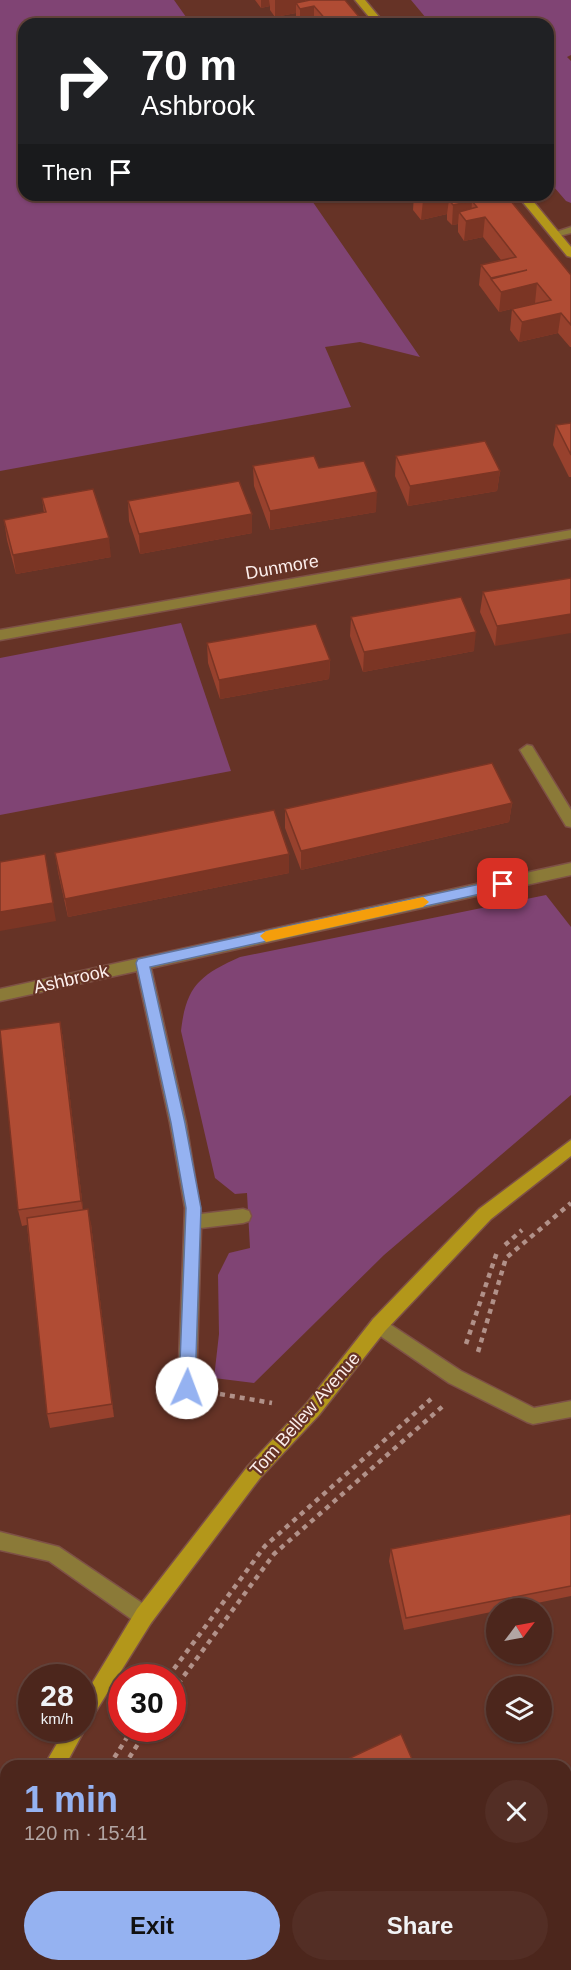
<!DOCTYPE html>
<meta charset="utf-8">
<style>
body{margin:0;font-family:Arial,sans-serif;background:#532e25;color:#f1f3f6;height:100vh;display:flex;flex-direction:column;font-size:22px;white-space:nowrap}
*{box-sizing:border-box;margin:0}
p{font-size:20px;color:#b2a5a3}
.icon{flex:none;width:33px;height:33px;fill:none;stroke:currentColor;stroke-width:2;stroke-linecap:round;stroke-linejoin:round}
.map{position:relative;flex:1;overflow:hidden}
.side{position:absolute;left:0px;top:1760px;width:572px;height:212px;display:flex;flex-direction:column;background:#4c261c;border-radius:18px 18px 0 0;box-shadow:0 2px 4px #0004,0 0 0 2px #63433b}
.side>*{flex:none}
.hud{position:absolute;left:18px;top:18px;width:536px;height:183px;border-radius:18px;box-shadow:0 2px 4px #0004,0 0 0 2px #63433b;background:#202124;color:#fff;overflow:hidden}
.needle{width:39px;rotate:58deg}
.controls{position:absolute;left:486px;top:1598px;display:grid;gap:12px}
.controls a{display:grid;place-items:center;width:66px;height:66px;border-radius:50%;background:#4c261c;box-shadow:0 2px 4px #0004,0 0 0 2px #63433b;font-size:30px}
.speed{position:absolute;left:18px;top:1664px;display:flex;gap:12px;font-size:30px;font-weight:700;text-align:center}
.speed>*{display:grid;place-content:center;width:78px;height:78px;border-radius:50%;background:#4c261c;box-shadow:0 2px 4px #0004,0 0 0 2px #63433b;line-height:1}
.speed small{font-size:15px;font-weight:400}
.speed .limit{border:9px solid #d22;background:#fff;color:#111}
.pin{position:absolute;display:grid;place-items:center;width:51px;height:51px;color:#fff;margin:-26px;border-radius:12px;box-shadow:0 3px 9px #0006}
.me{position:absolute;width:66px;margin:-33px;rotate:2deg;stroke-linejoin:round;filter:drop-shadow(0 0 4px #0008)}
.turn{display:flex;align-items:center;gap:21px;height:126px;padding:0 24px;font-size:27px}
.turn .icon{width:78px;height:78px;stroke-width:2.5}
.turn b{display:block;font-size:42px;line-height:51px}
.then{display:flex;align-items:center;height:57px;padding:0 24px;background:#0003;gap:12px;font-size:22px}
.round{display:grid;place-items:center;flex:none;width:63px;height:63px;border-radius:32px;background:#532e25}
.head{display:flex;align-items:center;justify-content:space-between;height:102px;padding:0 24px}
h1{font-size:36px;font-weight:700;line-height:45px;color:#95b2f1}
.cta{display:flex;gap:12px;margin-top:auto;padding:12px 24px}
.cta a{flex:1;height:69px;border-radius:36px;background:#95b2f1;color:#111;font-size:24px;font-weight:700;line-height:69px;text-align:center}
.cta a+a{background:#532e25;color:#f1f3f6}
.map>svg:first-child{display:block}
.green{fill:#804474}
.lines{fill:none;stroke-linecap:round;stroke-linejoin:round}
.lane-casing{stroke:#7e5146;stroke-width:3}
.street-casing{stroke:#7e5146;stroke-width:3}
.secondary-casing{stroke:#7e5146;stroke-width:3}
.path{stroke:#b19189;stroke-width:4.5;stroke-dasharray:5 5;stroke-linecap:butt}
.lane{fill:#8b7a38;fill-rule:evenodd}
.street{fill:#8b7a38;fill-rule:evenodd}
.secondary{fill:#b3971a;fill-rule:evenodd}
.wall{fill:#97412d}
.shaded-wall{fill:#7b3524}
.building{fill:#b04c34;stroke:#7b3524;stroke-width:1.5}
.route{fill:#95b2f1;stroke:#61749d;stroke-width:1.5}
.slow{fill:#f59e0b}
.labels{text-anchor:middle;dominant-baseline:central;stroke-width:4.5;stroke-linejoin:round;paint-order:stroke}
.street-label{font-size:18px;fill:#fceeeb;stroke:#663326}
</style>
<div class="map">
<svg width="571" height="1970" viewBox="0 0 571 1970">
<rect width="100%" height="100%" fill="#663326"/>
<!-- green -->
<path class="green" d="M 0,0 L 174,0 L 191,24 L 24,24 L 24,195 L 308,195 L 420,357 L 360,342 L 325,347 L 351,407 L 0,471 Z
M 411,0 L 571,0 L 571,55 L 567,57 L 571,61 L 571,203 L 566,201 L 548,180 L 548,24 L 431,24 Z
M 181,623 L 231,771 L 0,815 L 0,658 Z
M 546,895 L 571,927 L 571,1095 L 384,1255 L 254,1383 L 214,1378 L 219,1334 L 218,1275 L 229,1253 L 250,1248 L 247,1193 L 235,1194 L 215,1178 L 181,1031 C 186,986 200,975 240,957 Z"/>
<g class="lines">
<!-- lane casing -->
<g class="lane-casing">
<path id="lane" d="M 571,227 L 571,233 L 555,237 L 550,234 Z"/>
</g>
<!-- street casing -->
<g class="street-casing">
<path id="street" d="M 571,530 L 571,538 L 0,640 L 0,630 Z
M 527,745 L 532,746 L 571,810 L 571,827 L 566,826 L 520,750 Z
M 571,863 L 571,875 L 151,968 L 186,1123 L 201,1214 L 243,1209 L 249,1211 L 251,1216 L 249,1221 L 243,1223 L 201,1228 L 196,1388 L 193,1394 L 187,1396 L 181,1394 L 178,1388 L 185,1208 L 170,1123 L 137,971 L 0,1001 L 0,989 Z
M 379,1317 L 461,1371 L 534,1408 L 571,1401 L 571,1417 L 533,1424 L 527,1422 L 449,1383 L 373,1331 L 371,1325 L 373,1319 Z
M 0,1532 L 59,1547 L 151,1609 L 153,1616 L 151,1623 L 144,1625 L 137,1623 L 49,1561 L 0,1550 Z
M 566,1777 L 571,1779 L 571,1801 L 566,1799 Z"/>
</g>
<!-- secondary casing -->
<g class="secondary-casing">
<path id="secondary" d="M 355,0 L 365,0 L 385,24 L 375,24 Z
M 517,195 L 528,195 L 571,247 L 571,257 L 567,256 Z
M 571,1140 L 571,1156 L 491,1219 L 385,1331 L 319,1415 L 260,1478 L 151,1623 L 86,1727 L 65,1766 L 44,1766 L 66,1728 L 82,1728 L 82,1700 L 137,1609 L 248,1466 L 307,1403 L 373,1319 L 479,1209 Z
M 6,1836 L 6,1863 L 0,1866 L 0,1839 Z"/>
</g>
<!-- path -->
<path class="path" d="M 505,1245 L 522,1230
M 466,1344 L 497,1252
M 478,1352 L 506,1258 L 571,1203
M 220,1394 L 272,1403
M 168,1677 L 265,1546 L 431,1399
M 172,1692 L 274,1554 L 443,1406
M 109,1766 L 133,1728
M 124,1766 L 148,1728
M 0,1947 L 6,1937
M 2,1970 L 6,1964"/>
<!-- lane -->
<use href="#lane" class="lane"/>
<!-- street -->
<use href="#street" class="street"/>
<!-- secondary -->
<use href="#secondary" class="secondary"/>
</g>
<!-- wall -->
<path class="wall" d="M 255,0 L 345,0 L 365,24 L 297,24 L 296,23 L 296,13 L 275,17 L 270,10 L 270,6 L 261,8 Z
M 414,195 L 506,195 L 571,275 L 571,347 L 570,347 L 558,333 L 519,342 L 510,330 L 512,309 L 535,304 L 535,303 L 499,312 L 479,285 L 481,265 L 501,260 L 483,237 L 464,241 L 458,232 L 458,224 L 452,225 L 447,220 L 447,214 L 421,220 L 413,210 Z
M 571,423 L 571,477 L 569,477 L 553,445 L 556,425 Z
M 396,456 L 500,471 L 497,491 L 408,506 L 395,476 Z
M 253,466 L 319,468 L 376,512 L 270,530 L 254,486 Z
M 42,498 L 111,557 L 16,574 L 7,540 L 4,520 L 44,513 Z
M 128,501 L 252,533 L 140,554 L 129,521 Z
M 571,578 L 495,646 L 480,612 L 483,592 Z
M 351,617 L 474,651 L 363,672 L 350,636 Z
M 207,643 L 330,660 L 329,679 L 220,699 L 208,663 Z
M 512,803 L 509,822 L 301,870 L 285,828 L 285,809 Z
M 55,853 L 289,873 L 68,917 L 58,872 Z
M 60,1022 L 63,1039 L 83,1209 L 91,1224 L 114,1417 L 50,1428 L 47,1414 L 27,1225 L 22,1226 L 18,1210 Z
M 571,1514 L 571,1596 L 513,1608 L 496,1608 L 496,1611 L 404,1630 L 389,1561 L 391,1549 Z
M 500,1965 L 566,1965 L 571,1970 L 502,1970 Z"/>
<!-- shaded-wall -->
<path class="shaded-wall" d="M 261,0 L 269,0 L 270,6 L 261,8 Z
M 275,0 L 305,0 L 305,7 L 314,6 L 314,24 L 300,24 L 300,9 L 296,3 L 296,13 L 275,17 Z
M 433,195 L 464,195 L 463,203 L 472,201 L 471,220 L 485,217 L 483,237 L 464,241 L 466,221 L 459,212 L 458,224 L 452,225 L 453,205 L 449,200 L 447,214 L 421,220 L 423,200 Z
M 527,270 L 537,283 L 535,303 L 499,312 L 501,292 L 491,279 L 491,278 Z
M 561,313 L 558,333 L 519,342 L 522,322 Z
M 500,471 L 497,491 L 408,506 L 410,486 Z
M 377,492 L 376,512 L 270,530 L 270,511 Z
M 252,514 L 252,533 L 140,554 L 139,534 Z
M 109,538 L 111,557 L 16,574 L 13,555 Z
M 571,614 L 571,633 L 495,646 L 497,626 Z
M 476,632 L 474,651 L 363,672 L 364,652 Z
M 330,660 L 329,679 L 220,699 L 219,680 Z
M 512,803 L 509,822 L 301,870 L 301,851 Z
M 289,854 L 289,873 L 68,917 L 65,899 Z
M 53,903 L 56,921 L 0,931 L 0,912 Z
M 60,1022 L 63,1039 L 84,1217 L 81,1201 Z
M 88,1209 L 91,1224 L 114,1417 L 112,1404 Z"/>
<!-- building -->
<path class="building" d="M 310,0 L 345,0 L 365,24 L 317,24 L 328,22 L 314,6 L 300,9 L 296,3 Z
M 419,195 L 446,195 L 423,200 Z
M 467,195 L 506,195 L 571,275 L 571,325 L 561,313 L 522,322 L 512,309 L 551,300 L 537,283 L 501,292 L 491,279 L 527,270 L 491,278 L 481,265 L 516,257 L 485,217 L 466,221 L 459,212 L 477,207 L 472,201 L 453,205 L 449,200 Z
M 571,423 L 571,455 L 556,425 Z
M 485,441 L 500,471 L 410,486 L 396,456 Z
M 314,456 L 319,468 L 364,461 L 377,492 L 270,511 L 253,466 Z
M 239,481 L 252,514 L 139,534 L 128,501 Z
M 93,489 L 109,538 L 13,555 L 4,520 L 46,512 L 42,498 Z
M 571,578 L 571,614 L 497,626 L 483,592 Z
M 461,597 L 476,632 L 364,652 L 351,617 Z
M 316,624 L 330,660 L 219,680 L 207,643 Z
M 492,763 L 512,803 L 301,851 L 285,809 Z
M 274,810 L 289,854 L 65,899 L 55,853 Z
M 45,854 L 53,903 L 0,912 L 0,862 Z
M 60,1022 L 81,1201 L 18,1210 L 0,1030 Z
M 88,1209 L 112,1404 L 47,1414 L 27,1218 Z
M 571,1514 L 571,1586 L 406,1618 L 391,1549 Z
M 401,1734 L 415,1766 L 333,1766 Z
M 566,1892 L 571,1904 L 571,1970 L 509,1970 L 507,1965 L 566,1965 Z"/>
<!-- route -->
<path class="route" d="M 503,879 L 510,884 L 503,889 L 150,967 L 185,1123 L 201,1208 L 195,1388 L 192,1394 L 187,1396 L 181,1394 L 179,1388 L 186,1208 L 171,1123 L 136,963 L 138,959 Z"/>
<!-- slow -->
<path class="slow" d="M 423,897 L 429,902 L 423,907 L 266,942 L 260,936 L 266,931 Z"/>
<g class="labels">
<!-- street labels -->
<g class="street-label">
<text transform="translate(282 567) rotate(-10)">Dunmore</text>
<text transform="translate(71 979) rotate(-13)">Ashbrook</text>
<text transform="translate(305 1414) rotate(-49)">Tom Bellew Avenue</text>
</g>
</g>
</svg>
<div class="controls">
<a><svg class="needle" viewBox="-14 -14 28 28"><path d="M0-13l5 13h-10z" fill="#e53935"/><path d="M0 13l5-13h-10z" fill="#b2a5a3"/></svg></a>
<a><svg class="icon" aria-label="layers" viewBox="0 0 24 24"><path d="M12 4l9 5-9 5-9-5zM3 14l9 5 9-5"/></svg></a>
</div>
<div class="speed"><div>28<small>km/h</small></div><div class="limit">30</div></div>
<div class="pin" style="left:503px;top:884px;background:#d93025"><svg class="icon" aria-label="arrive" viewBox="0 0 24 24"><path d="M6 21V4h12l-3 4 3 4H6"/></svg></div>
<svg class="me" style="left:187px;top:1388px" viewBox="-20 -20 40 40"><circle r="19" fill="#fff"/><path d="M0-13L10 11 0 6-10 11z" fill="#95b2f1"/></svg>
<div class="hud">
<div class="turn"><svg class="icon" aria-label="right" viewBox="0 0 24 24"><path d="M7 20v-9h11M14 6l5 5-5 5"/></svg><div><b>70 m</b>Ashbrook</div></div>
<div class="then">Then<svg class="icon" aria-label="arrive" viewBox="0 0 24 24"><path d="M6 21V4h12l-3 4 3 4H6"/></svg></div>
</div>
<section class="side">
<div class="head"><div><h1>1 min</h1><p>120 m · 15:41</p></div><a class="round"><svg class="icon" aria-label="close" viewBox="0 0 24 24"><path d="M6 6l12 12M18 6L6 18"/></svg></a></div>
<div class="cta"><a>Exit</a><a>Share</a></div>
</section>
</div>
